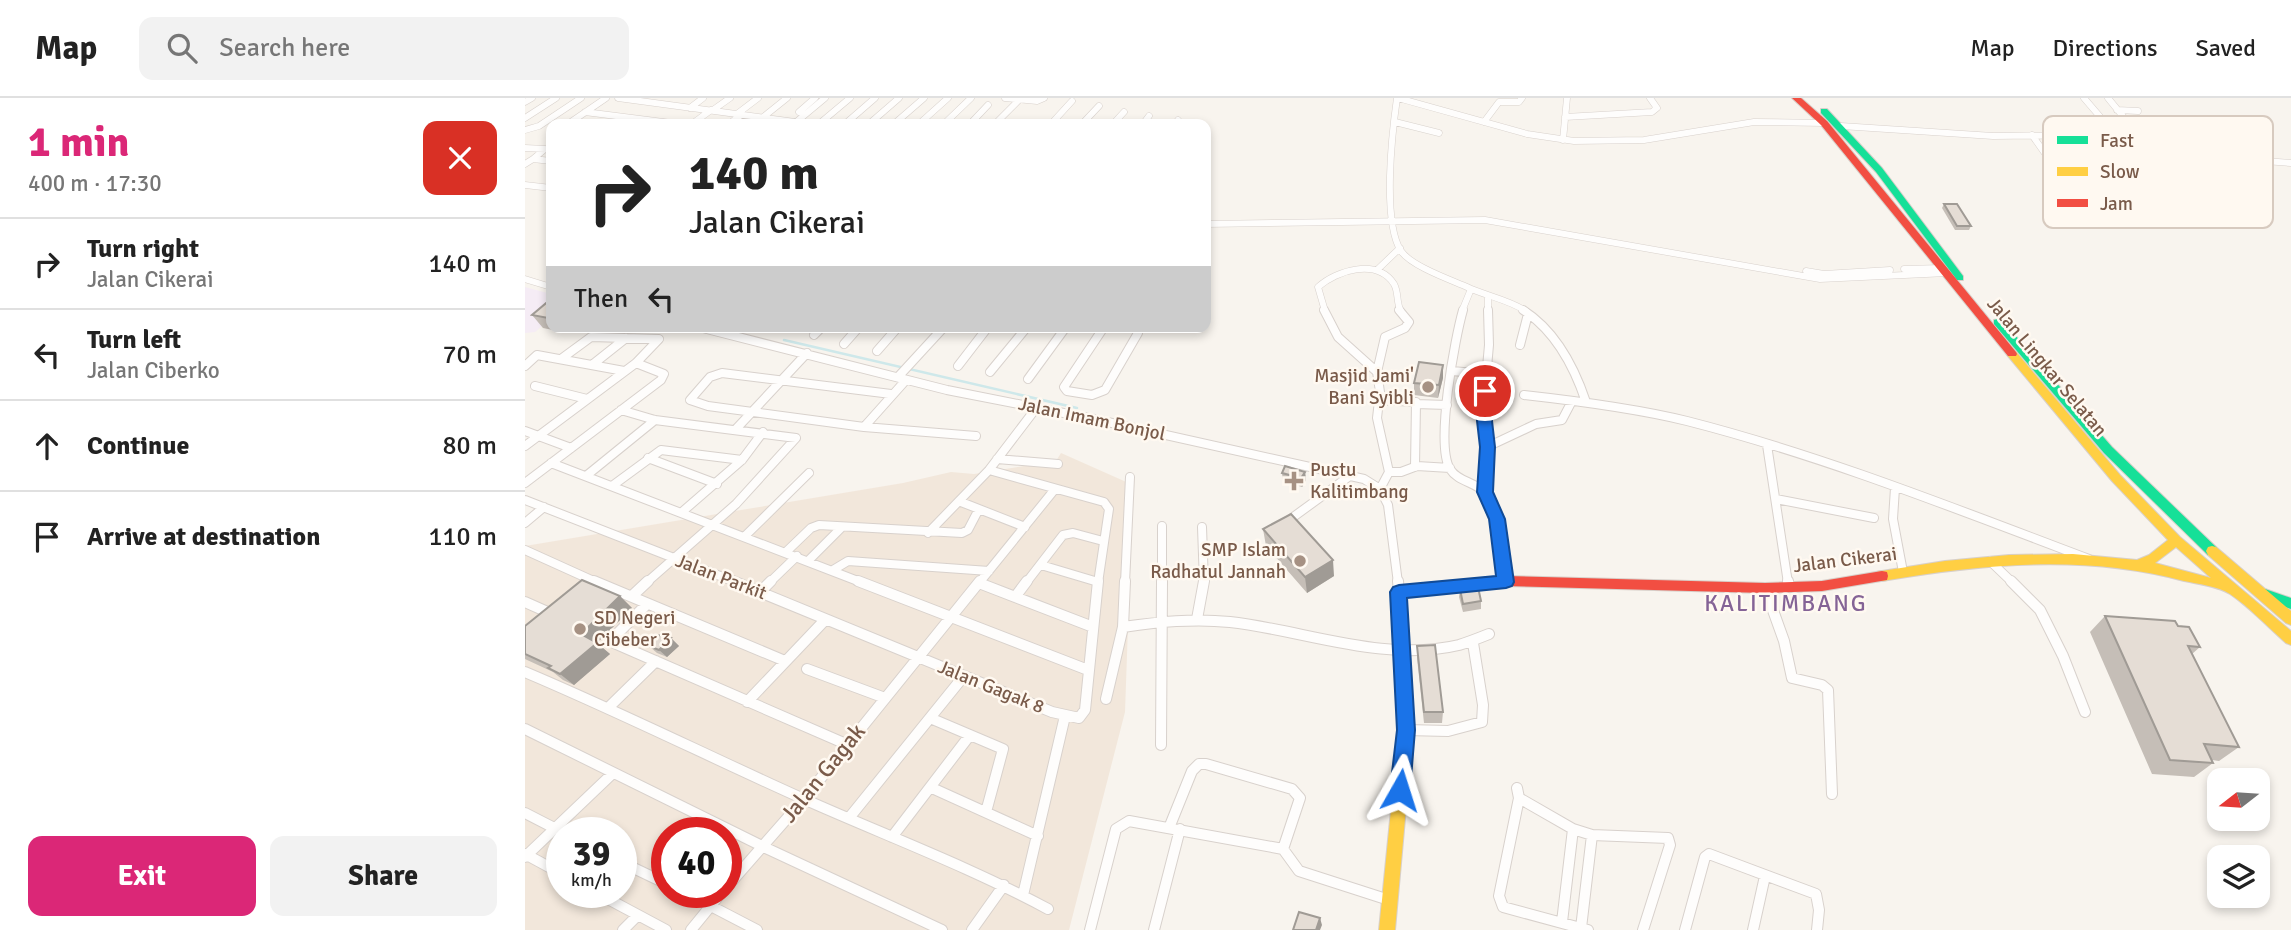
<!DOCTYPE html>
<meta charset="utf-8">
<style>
body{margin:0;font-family:Signika,sans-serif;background:#f2f2f2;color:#222;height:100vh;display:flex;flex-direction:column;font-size:26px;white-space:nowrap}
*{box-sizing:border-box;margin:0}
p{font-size:23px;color:#767676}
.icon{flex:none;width:38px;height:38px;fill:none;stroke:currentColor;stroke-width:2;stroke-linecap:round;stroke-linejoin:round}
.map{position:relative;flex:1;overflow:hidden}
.drawer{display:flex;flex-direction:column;background:#fff;width:525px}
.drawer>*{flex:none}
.banner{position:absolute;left:21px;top:21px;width:665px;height:214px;border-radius:14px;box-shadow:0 4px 10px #0003;background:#fff;color:#222;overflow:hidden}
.needle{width:46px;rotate:253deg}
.buttons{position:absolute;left:1682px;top:670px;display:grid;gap:14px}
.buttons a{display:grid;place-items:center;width:63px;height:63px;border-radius:14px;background:#fff;box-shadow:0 4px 10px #0003;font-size:35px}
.speed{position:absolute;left:21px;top:719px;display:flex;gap:14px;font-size:35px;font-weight:700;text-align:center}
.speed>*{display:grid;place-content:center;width:91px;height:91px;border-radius:50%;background:#fff;box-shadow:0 4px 10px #0003;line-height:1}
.speed small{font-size:18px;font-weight:400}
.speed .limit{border:10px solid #d22;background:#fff;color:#111}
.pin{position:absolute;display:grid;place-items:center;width:60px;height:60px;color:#fff;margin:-30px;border:4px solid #fff;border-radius:50%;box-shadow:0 2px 7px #0007}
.me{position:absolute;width:77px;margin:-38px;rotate:6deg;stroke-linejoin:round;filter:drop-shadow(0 0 5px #0008)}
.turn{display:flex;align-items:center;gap:24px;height:147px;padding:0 28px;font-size:32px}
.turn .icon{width:91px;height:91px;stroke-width:2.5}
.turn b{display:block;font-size:49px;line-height:60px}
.then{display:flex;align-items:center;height:66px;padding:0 28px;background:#0003;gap:14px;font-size:26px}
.round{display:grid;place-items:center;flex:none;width:74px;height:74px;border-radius:14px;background:#f2f2f2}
.overview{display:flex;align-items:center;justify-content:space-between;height:119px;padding:0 28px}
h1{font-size:42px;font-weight:700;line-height:52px;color:#db2777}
.button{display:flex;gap:14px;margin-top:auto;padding:14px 28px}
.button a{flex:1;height:80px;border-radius:14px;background:#db2777;color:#fff;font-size:28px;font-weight:700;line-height:80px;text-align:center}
.button a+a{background:#f2f2f2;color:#222}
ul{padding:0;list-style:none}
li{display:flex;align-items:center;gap:21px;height:91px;padding:0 28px;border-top:2px solid #e0e0e0}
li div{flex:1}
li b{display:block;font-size:26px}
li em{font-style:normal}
header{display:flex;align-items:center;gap:42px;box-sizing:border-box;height:98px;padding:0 35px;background:#fff;border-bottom:2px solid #e0e0e0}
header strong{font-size:33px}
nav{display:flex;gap:38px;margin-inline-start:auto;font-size:24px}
.search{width:490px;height:63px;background:#f2f2f2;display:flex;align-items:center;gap:18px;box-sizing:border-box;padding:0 24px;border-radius:14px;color:#767676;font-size:26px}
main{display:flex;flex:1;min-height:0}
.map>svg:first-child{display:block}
.residential{fill:#f2e7db;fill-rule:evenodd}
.education{fill:#f5ecf5}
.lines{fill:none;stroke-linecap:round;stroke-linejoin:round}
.stream{stroke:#cee8ea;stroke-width:2.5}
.street-far2-casing{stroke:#d8d1cc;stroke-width:7}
.street-far1-casing{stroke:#d8d1cc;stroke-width:10}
.street-casing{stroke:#d8d1cc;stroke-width:12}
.fast-casing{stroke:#d8d0ca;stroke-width:2}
.slow-casing{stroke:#d8d0ca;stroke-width:2}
.jam-casing{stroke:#d8d0ca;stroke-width:2}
.street-far2{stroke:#fefdfc;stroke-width:6}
.street-far1{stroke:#fefdfc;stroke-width:8}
.street{stroke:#fefdfc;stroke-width:10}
.fast{fill:#16e098;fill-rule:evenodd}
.slow{fill:#ffcf43;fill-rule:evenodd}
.jam{fill:#f24e42;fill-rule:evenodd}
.wall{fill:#c5beb7}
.shaded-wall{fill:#a09b95}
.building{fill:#e5ddd5;stroke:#a09b95;stroke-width:2}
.route{fill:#1a73e8;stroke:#114b97;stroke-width:2}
.poi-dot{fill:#a69183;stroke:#fff9f1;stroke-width:2.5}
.labels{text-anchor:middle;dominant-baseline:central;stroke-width:5;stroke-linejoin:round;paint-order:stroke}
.street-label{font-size:19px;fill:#7a5b4a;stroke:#fff9f1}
.poi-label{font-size:19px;fill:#7a5b4a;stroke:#fff9f1;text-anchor:end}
.quarter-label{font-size:23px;letter-spacing:2px;fill:#846396;stroke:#fff9f1}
.near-street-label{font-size:23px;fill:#7a5b4a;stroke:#fff9f1}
.key{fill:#fff9f1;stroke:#d7cabf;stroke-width:2}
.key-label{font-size:19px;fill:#7a5b4a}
</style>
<header>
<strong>Map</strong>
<div class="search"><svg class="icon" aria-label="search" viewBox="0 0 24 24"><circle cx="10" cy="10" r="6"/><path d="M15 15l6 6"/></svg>Search here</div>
<nav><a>Map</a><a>Directions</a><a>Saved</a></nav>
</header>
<main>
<section class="drawer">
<div class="overview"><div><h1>1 min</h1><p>400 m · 17:30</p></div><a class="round" style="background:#d93025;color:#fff"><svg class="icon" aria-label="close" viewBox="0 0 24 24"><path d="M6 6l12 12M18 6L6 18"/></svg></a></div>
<ul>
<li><svg class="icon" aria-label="right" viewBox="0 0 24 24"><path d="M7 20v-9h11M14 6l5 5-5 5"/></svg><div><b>Turn right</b><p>Jalan Cikerai</p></div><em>140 m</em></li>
<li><svg class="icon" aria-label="left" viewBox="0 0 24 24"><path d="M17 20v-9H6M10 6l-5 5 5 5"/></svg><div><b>Turn left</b><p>Jalan Ciberko</p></div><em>70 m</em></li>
<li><svg class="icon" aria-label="ahead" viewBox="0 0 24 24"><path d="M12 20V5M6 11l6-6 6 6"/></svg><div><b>Continue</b></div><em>80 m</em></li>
<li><svg class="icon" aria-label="arrive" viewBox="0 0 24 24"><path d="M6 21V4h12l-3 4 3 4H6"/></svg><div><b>Arrive at destination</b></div><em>110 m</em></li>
</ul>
<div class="button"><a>Exit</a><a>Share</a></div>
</section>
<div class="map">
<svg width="1766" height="832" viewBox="0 0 1766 832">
<rect width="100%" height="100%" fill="#f8f4ee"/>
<!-- residential -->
<path class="residential" d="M 536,355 L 608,387 L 600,614 L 544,832 L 0,832 L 0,448 L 378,385 L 426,374 L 449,376 L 531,363 ZM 37,735 L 96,735 L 96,794 L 37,794 ZM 142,735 L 201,735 L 201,794 L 142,794 Z"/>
<!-- education -->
<path class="education" d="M 0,189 L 26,196 L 26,220 L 10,234 L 0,235 Z"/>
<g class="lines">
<!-- stream -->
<path class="stream" d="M 259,242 L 552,310"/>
<!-- street-far2 casing -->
<g class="street-far2-casing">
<path id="street-far2" d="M 93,0 L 285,26
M 480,0 L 512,3 L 519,0
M 872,0 C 867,35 857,123 876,153 C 886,168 926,182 942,189 C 961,198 982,201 1001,213
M 873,0 L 1002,36 L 1049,43 L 1119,42 L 1229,24 L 1299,25
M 1559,0 L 1583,28
M 1583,0 L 1605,27
M 0,4 L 7,0
M 165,10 L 178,0
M 188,12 L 205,0
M 1592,12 L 1613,13
M 60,14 L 154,26
M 274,14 L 290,0
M 212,16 L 233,0
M 1040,19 L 1127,14 L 1132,10 L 1125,0
M 0,20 L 31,0
M 237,20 L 262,0
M 870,24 L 914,35
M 959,24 L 974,4 L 994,4 L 997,0
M 270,25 L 300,0
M 43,26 L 81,0
M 167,26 L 186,12
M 204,26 L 216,17
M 294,26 L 325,0
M 320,26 L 350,0
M 344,26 L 374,0
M 369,26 L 399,0
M 394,26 L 423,0
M 419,26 L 446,0
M 445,26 L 463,7
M 470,26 L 496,0
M 526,26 L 547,3
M 557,26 L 574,8
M 588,26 L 599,14
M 618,26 L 624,18
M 650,26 L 653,22
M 1316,28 L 1468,38 L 1576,37 L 1581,36 L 1583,28 L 1638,30 L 1648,35 L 1673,58 L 1766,65
M 0,32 L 14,28 L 56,0
M 1507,37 L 1538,81
M 1038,42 L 1042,0
M 0,50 L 20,51 L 8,61
M 1602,53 L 1673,58
M 0,66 L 8,61 L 26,63
M 0,87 L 26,90
M 681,126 L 960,122 L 1295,181 L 1422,175
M 1379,171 L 1417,170
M 852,172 L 875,150
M 1281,173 L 1299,176 L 1365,172
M 0,181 L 26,189
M 963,198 L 963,213
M 800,213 L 793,189 C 812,172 852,160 869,186 C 874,195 871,205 876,213
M 937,213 L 946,191"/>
</g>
<!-- street-far1 casing -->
<g class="street-far1-casing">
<path id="street-far1" d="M 799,212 L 813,239 L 852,274
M 938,212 C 930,240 910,346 925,371 C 933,384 951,384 960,395 C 979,416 977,457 981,483
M 998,212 C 1031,233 1049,268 1061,304
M 174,229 L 422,292 L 569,321 L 839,381 L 855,391 L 863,407 L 873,485
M 579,229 L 539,289 L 542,293 L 567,297 L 580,292 L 613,235 L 613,229
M 289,237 L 297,229
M 319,246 L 334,229
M 995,247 L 1003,216
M 352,253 L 373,229
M 67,267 L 101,240
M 0,268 L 12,257 L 99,273
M 433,268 L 463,229
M 927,273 L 961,276
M 465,274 L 502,229
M 852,274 L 855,294 L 852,320 L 864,374 L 855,391
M 852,274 L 860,239 L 880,230 L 884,224 L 874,212
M 373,279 L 419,229
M 503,281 L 541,229
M 10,288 L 62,301
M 960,293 L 978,295
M 366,296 L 197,275 L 185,279 L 165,302 L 183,308 L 339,329 L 381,282
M 999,297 C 1053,303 1109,310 1162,323 C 1299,358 1431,411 1564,461
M 853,302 L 891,304 L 890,369
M 891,306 L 922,307
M 96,312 L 130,322 L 271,340 L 211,406 L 121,485
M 339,329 L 451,338
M 211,331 L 282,255
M 0,333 L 46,350
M 1242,347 L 1263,485
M 0,348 L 111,265 L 134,241 L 66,239 L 36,261
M 962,349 L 1011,326 L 1037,322 L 1047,303
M 123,360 L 192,386
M 472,361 L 533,366
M 26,365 L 338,485
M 464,372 L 579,404 L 584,411 L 573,485
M 864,374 L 876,374 L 892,368 L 925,370
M 61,378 L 130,322
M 0,385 L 136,282 L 139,276 L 111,265
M 87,388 L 136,352 L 217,362
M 1370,390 L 1368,421 L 1378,474
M 960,394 L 962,349 L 958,314 L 964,247 L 963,212
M 1251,401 L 1349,420
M 0,402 L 213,485
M 436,404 L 500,429
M 157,414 L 217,362 L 238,334
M 0,425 L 19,409
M 760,425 L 826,377
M 677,429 L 679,485
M 403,435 L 464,372 L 512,309
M 220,438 L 284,375
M 0,452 L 73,485
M 262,453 L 286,430 L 294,427 L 437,435 L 443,432 L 454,411
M 283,463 L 317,429
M 1465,463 L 1488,485
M 516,467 L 573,484
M 308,472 L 323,463 L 464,473
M 244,485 L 272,458
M 454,485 L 530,391
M 501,485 L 538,437 L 548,435 L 578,443
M 600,485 L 605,379
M 637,485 L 637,428"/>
</g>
<!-- street casing -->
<g class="street-casing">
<path id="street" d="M 69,483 L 260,563
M 208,483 L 527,614 L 554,620 L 560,612 L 573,483
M 333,483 L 563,572
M 873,483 L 874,494
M 1263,483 L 1264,489
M 1486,483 L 1515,512 L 1538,558 L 1560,614
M 454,485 L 568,529
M 1240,490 L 1259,543 L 1267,580 L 1297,587 L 1303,592 L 1307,696
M 235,494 L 246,483
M 107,498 L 123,483
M 490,499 L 502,483
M 0,504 L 27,516
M 122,506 L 87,541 L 89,545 L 321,646
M 672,521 L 679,483
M 598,529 C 634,524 668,520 705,524 C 778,532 859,565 934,547 C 944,544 954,540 964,536
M 282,571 L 360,600
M 0,574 C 95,614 187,660 281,702 C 362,738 445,769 523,811
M 581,601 L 598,529 L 600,483
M 222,604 L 300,522
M 84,609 L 131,563
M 405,620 L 478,651 L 461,714
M 0,631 L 243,751 L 417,832
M 881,632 L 923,633 L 957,624 L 958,607 L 948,545
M 636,647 L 637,483
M 407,690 L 513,738
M 992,690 L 994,700 L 974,798 L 978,809 L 1063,832
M 994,700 L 1048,731 L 1067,737 L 1143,740 L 1145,747 L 1118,832
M 0,715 L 39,735
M 324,720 L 438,579
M 644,730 L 667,673 L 674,666 L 681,666 L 767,691 L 775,700 L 758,751
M 367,739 L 445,637
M 0,756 L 37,776
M 0,759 L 87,676
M 96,764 L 142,786
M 201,790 L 279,701 L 455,483
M 70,794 L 141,832
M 159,794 L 232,832
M 498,797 L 540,618
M 1037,824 L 1048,731
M 1056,830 L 1067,737
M 98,832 L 112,818
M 166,832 L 197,794
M 447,832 L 479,787
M 565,832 L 591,731 L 604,723 L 758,751 L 774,773 L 864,802
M 629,832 L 655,731
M 1160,832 L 1180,759 L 1184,756 L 1291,796 L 1294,812 L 1292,832
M 1228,832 L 1240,778"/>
</g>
<!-- fast casing -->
<g class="fast-casing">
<path id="fast" d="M 1296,11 L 1302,11 L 1357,70 L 1438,178 L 1438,182 L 1432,182 L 1351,74 L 1296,15 Z
M 1473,221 L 1477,222 L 1587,349 L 1691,449 L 1693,453 L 1691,457 L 1683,457 L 1579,355 L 1469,226 L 1469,222 Z
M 1740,491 L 1766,500 L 1766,511 L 1735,500 L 1733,496 L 1735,492 Z"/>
</g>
<!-- slow casing -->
<g class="slow-casing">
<path id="slow" d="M 1487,252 L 1491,254 L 1595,377 L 1655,439 L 1766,533 L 1766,547 L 1761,545 C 1744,530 1723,508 1705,496 C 1693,488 1673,486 1659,483 C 1559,456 1458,466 1357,483 L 1352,482 L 1351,478 L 1352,474 L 1357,473 L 1420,463 L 1484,457 L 1548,456 L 1612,462 L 1624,457 L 1643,442 L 1587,383 L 1483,258 L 1482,256 L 1483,254 ZM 1651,449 L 1686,480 L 1630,465 Z
M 1687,448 L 1691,449 L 1766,513 L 1766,527 L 1761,525 L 1683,457 L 1681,453 L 1683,449 Z
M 875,512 L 880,514 L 882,518 L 888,632 L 870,832 L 854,832 L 874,632 L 868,518 L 870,514 Z"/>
</g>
<!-- jam casing -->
<g class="jam-casing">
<path id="jam" d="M 1267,0 L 1276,0 L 1302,23 L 1491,254 L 1492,256 L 1491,258 L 1483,258 L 1296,27 Z
M 1357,473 L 1362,474 L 1363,478 L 1362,482 L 1297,493 L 1240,495 L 981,488 L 881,499 L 882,518 L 880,522 L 875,524 L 870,522 C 867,514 866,498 869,490 L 981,478 L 1240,485 L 1297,483 Z"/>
</g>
<!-- street-far2 -->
<use href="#street-far2" class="street-far2"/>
<!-- street-far1 -->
<use href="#street-far1" class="street-far1"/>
<!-- street -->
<use href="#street" class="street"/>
<!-- fast -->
<use href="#fast" class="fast"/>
<!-- slow -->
<use href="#slow" class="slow"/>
<!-- jam -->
<use href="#jam" class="jam"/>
</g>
<!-- wall -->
<path class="wall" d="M 1419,106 L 1446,128 L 1444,132 L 1430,132 L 1417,110 Z
M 26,201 L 26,229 L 37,229 L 33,233 L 18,230 L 7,217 Z
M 918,267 L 918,280 L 913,300 L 889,297 L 889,285 Z
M 780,374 L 781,382 L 777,389 L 758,383 L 757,375 Z
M 738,431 L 809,478 L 782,495 L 741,448 Z
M 935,491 L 956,503 L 956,511 L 938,514 L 934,499 Z
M 95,498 L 107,510 L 72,545 L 85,556 L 49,587 L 38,582 L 28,574 L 0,561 L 0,528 Z
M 1580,518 L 1675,549 L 1667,556 L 1714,649 L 1694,663 L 1687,662 L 1688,665 L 1669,679 L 1627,676 L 1565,534 Z
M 146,540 L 154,548 L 142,559 L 132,555 L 124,548 Z
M 892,548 L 918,614 L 917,625 L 899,625 L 892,560 Z"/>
<!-- shaded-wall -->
<path class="shaded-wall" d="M 918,267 L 918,280 L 913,300 L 914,287 Z
M 780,374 L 781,382 L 777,389 L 776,380 Z
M 808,462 L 809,478 L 782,495 L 780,479 Z
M 95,498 L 107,510 L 72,545 L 85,556 L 49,587 L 35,576 L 56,536 Z
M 146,540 L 154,548 L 142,559 L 134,552 Z
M 795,820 L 797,827 L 795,832 L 791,832 Z"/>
<!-- building -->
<path class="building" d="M 1419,106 L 1432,106 L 1446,128 L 1432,128 Z
M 26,201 L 26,217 L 23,220 L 7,217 Z
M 894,264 L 918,267 L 914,287 L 889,285 Z
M 760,368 L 780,374 L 776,380 L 757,375 Z
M 766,416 L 808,462 L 780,479 L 738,431 Z
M 57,482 L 95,498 L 56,536 L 72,545 L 35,576 L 23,570 L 26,568 L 0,556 L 0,528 Z
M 953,489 L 956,503 L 938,506 L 935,491 Z
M 1580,518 L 1650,523 L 1653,528 L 1664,529 L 1675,549 L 1663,548 L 1714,649 L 1679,646 L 1688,665 L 1645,662 Z
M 134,537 L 146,540 L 134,552 L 124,548 Z
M 910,547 L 918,614 L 899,614 L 892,548 Z
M 774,814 L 795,820 L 791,832 L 768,832 Z"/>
<!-- route -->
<path class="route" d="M 960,288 L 967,293 L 966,314 L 970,349 L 968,394 L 980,421 L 989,484 L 987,488 L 981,490 L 882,500 L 890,632 L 885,692 L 882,699 L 875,701 L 868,699 L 865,692 L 872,632 L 865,494 L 868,489 L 874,487 L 971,478 L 964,421 L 952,394 L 955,349 L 951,314 L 953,293 Z"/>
<!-- markers -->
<g class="poi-dot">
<circle cx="903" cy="289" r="7"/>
<path d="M765.5 372.5h7v7h7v7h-7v7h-7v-7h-7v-7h7z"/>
<circle cx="775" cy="463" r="7"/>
<circle cx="55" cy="531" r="7"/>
</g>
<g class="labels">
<!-- street labels -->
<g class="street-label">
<text transform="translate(1522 269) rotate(50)">Jalan Lingkar Selatan</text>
<text transform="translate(567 321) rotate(12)">Jalan Imam Bonjol</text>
<text transform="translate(1320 462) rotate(-7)">Jalan Cikerai</text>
<text transform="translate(196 479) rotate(21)">Jalan Parkit</text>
<text transform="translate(466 589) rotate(22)">Jalan Gagak 8</text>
</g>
<!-- poi labels -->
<g class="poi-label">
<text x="889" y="278">Masjid Jami'<tspan x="889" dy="22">Bani Syibli</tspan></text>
<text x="785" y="372" text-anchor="start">Pustu<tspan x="785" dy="22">Kalitimbang</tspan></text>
<text x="761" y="452">SMP Islam<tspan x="761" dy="22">Radhatul Jannah</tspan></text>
<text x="69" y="520" text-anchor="start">SD Negeri<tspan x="69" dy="22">Cibeber 3</tspan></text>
</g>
<!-- quarter labels -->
<g class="quarter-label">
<text x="1261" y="505">KALITIMBANG</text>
</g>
<!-- near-street labels -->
<g class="near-street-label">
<text transform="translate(298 675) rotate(-51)">Jalan Gagak</text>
</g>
</g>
<!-- legend -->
<rect x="1518" y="18" width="230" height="112" rx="10" class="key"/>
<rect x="1532" y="38" width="31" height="8" fill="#16e098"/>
<rect x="1532" y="69" width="31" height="9" fill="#ffcf43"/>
<rect x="1532" y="101" width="31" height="8" fill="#f24e42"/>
<g class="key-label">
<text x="1575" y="49">Fast</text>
<text x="1575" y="80">Slow</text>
<text x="1575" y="112">Jam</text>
</g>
</svg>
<div class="buttons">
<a><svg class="needle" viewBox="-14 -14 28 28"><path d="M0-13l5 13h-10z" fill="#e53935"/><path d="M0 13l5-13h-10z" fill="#767676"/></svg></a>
<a><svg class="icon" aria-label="layers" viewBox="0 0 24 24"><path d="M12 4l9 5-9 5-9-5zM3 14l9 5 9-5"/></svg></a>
</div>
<div class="speed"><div>39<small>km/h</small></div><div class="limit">40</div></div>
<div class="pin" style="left:960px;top:293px;background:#d93025"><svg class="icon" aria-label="arrive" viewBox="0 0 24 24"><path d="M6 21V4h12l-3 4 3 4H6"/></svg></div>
<svg class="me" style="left:875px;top:692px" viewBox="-20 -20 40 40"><path d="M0-17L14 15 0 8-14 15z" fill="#1a73e8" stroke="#fff" stroke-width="4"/></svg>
<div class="banner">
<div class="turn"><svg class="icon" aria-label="right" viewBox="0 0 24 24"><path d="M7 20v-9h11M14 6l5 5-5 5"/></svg><div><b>140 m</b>Jalan Cikerai</div></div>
<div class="then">Then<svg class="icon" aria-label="left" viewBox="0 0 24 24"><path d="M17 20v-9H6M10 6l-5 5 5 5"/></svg></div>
</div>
</div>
</main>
